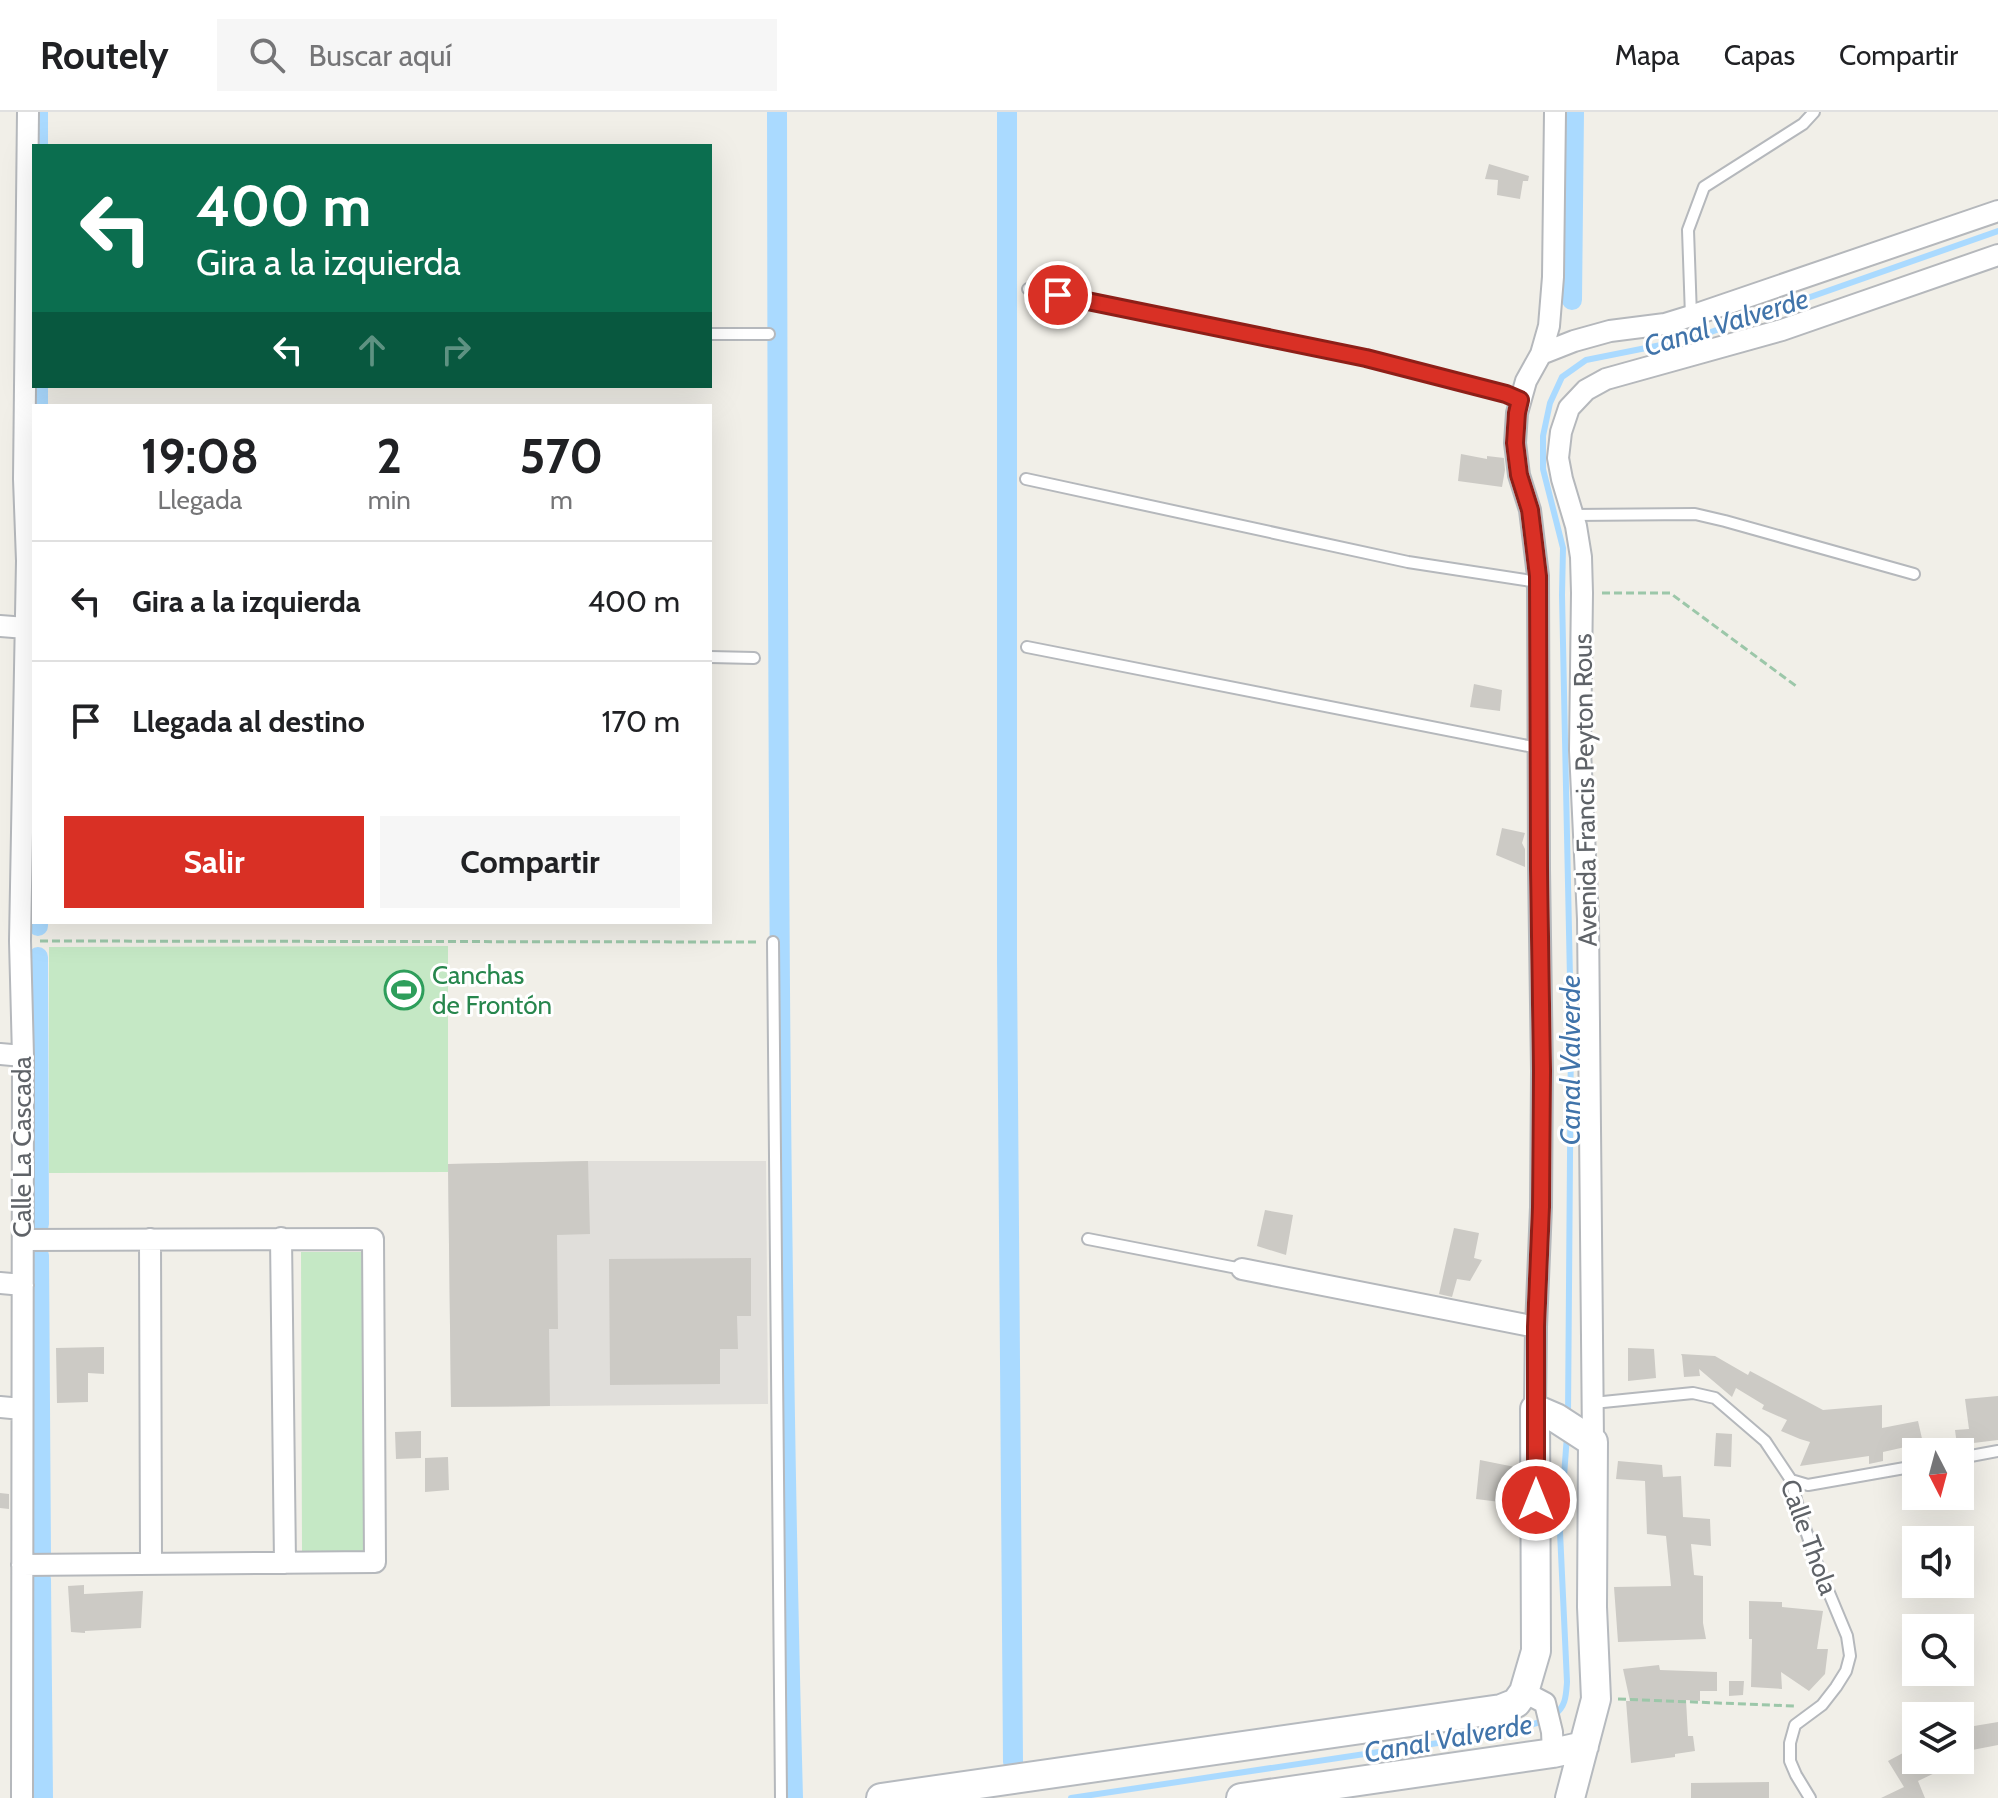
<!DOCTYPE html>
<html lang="es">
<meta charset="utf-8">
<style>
body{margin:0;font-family:Cabin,sans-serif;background:#f6f6f6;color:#202124;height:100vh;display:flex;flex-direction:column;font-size:30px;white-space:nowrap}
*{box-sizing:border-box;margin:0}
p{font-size:26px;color:#757577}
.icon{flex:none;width:44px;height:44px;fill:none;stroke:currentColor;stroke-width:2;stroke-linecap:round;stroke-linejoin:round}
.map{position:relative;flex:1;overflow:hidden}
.sheet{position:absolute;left:32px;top:292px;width:680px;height:520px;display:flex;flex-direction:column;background:#fff;border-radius:0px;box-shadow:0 8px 32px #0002}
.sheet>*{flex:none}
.banner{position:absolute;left:32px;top:32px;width:680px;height:244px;border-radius:0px;box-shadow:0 8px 32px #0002;background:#0b6e4f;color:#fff;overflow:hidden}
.needle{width:52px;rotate:174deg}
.fabs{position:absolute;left:1902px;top:1326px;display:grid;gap:16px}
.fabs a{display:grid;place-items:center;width:72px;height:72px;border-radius:0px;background:#fff;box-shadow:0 8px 32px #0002;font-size:40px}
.pin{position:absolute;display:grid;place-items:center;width:68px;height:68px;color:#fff;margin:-34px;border:4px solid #fff;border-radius:50%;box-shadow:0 2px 8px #0007}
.me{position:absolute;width:88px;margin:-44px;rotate:0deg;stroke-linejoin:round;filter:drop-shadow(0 0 6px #0008)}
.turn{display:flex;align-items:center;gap:28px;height:168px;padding:0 32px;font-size:36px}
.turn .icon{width:104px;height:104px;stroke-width:2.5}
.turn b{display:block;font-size:56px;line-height:68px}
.lanes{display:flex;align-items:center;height:76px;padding:0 32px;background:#0003;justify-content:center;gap:40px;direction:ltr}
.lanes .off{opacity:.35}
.eta{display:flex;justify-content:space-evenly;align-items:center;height:136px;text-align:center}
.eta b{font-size:48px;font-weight:800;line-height:56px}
.action{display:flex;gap:16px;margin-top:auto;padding:16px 32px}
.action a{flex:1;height:92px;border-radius:0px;background:#d93025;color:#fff;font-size:32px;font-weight:800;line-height:92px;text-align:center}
.action a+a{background:#f6f6f6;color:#202124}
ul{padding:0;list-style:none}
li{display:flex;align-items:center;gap:24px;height:120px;padding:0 32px;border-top:2px solid #e0e0e0}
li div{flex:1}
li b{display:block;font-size:30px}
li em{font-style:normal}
header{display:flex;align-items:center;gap:48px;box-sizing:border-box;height:112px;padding:0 40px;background:#fff;border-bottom:2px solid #e0e0e0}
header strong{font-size:38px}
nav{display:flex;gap:44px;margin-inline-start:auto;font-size:28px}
.search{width:560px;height:72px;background:#f6f6f6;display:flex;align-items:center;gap:20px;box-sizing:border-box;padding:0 28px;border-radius:0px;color:#757577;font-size:30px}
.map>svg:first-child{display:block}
.industrial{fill:#e0deda}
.green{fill:#c5e8c5}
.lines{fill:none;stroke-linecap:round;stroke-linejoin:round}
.stream{stroke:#aadaff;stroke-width:6}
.canal{stroke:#aadaff;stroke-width:20}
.building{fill:#cccac5}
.lane-casing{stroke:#b5b8bc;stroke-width:14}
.street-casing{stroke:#b5b8bc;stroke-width:24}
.secondary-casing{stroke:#b6babf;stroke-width:32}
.path{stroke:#9cc7a9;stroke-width:3;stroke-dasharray:8 4;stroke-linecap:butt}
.lane{stroke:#fff;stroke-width:10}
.street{stroke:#fff;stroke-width:20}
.secondary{stroke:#fff;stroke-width:28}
.route-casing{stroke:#8d1f18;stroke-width:20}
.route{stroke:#d93025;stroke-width:14}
.labels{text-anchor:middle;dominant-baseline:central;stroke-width:6;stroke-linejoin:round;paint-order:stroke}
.street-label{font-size:26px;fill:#5f6368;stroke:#fff}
.leisure-label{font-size:26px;fill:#27864d;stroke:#fff;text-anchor:start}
.water-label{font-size:28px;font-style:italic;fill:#4174aa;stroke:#fff}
</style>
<header>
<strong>Routely</strong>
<div class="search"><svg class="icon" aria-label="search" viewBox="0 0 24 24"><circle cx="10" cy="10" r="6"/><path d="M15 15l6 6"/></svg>Buscar aquí</div>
<nav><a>Mapa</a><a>Capas</a><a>Compartir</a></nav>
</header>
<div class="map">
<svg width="1998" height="1686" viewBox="0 0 1998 1686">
<rect width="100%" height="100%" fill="#f1efe8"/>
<!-- industrial -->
<path class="industrial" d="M 588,1049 L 766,1049 L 768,1292 L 451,1295 L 448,1052 Z"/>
<!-- green -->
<path class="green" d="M 448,834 L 448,1060 L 49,1061 L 49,835 Z
M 301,1140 L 364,1140 L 364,1439 L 302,1439 Z"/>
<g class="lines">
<!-- stream -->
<path class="stream" d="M 1568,1304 L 1571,915 L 1562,483 L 1563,436 L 1543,357 L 1543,324 L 1550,291 L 1562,265 L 1586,248 L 1691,227 L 1998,119
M 1554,1603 C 1566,1595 1566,1583 1567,1570 L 1560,1420 L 1567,1323
M 1071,1686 L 1498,1622 L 1544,1609"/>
<!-- canal -->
<path class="canal" d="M 777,0 C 778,562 778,1124 793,1686
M 1007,0 L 1007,849 L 1013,1650
M 38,34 L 38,0
M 1572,188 L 1574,0
M 38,294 L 38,274
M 38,810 L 38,814
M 38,845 L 39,1112
M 39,1143 L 41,1443
M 41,1467 L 43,1686"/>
</g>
<!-- building -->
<path class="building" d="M 1489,52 L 1529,64 L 1528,69 L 1523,69 L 1520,87 L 1497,83 L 1498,68 L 1485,67 Z
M 1461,342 L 1487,347 L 1487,344 L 1504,346 L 1505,358 L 1502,375 L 1458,369 Z
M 1474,572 L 1502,578 L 1500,599 L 1470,595 Z
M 1502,716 L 1525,721 L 1522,731 L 1525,737 L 1525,755 L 1496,743 Z
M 588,1049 L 590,1122 L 557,1123 L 558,1217 L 549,1217 L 550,1294 L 451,1295 L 448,1052 Z
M 1265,1098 L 1293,1103 L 1286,1143 L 1257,1134 Z
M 1454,1116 L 1479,1121 L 1474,1146 L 1482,1148 L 1470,1169 L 1457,1167 L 1452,1185 L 1439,1182 Z
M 751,1146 L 751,1204 L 737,1204 L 738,1237 L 720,1237 L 720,1272 L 610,1273 L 609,1147 Z
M 104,1235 L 104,1262 L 88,1261 L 88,1290 L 57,1291 L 56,1236 Z
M 1628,1236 L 1654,1237 L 1656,1266 L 1628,1269 Z
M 1681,1242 L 1715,1244 L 1748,1263 L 1750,1259 L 1823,1298 L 1882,1293 L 1882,1316 L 1918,1309 L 1923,1331 L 1883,1340 L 1883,1349 L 1869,1352 L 1869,1344 L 1800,1354 L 1810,1330 L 1800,1327 L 1781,1319 L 1787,1308 L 1762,1297 L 1764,1293 L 1736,1276 L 1732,1285 L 1699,1257 L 1700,1264 L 1684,1265 L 1682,1244 Z
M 1998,1284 L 1998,1328 L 1957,1333 L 1955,1318 L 1969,1317 L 1965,1287 Z
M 421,1319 L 421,1346 L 396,1347 L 395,1320 Z
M 1716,1321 L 1732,1322 L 1731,1355 L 1714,1354 Z
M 448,1345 L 449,1378 L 425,1380 L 425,1346 Z
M 1480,1348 L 1515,1355 L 1508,1391 L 1476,1387 Z
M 1618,1349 L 1662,1353 L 1663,1365 L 1681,1364 L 1683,1405 L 1710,1407 L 1711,1434 L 1691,1432 L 1694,1463 L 1703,1464 L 1703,1511 L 1706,1527 L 1618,1530 L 1614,1475 L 1671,1474 L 1666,1424 L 1647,1422 L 1645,1369 L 1616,1367 Z
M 0,1381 L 9,1382 L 9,1397 L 0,1396 Z
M 84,1473 L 84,1482 L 143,1479 L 141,1516 L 85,1519 L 85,1521 L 71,1520 L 68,1474 Z
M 1749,1489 L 1782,1490 L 1782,1495 L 1823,1499 L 1817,1537 L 1828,1537 L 1825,1562 L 1809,1579 L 1781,1560 L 1782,1577 L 1751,1575 L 1752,1527 L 1749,1527 Z
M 1659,1553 L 1660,1558 L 1717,1560 L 1717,1579 L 1700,1579 L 1700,1589 L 1686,1588 L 1688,1624 L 1693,1624 L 1695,1639 L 1675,1642 L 1675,1645 L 1631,1651 L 1626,1589 L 1630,1589 L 1623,1557 Z
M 1729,1569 L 1744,1569 L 1743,1583 L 1729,1584 Z
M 1998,1610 L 1998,1633 L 1967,1639 L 1962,1616 Z
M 1916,1634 L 1916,1648 L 1962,1648 L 1918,1669 L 1925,1686 L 1881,1686 L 1904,1675 L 1888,1649 Z
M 1769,1670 L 1769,1686 L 1691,1686 L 1691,1671 Z"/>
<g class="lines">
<!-- lane casing -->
<g class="lane-casing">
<path id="lane" d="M 1028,177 L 1366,246 L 1506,282 L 1520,288
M 1691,204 L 1688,118 L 1704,75 L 1803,12 L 1814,0
M 710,222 L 769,222
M 1026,367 L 1408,450 L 1538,470
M 1573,403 L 1695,402 L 1725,409 L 1914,462
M 1027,535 L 1538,636
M 710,545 L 754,546
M 773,830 L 781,1686
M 1088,1127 L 1242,1157
M 1593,1291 L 1693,1281 L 1715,1286 L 1765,1329 L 1791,1368 L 1798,1395 L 1817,1452 L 1847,1524 L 1850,1544 L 1846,1559 L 1836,1575 L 1822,1593 L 1795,1613 L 1790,1631 L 1790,1649 L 1796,1663 L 1810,1686
M 1960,1346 L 1998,1339
M 1791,1368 L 1808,1373 L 1916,1354"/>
</g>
<!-- street casing -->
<g class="street-casing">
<path id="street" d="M 1541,242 L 1574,229 L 1610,219 L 1665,212 L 1691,204 L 1998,99
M 0,514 L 26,516
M 0,942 L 23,944
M 281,1126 L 285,1451
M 150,1127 L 151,1452
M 1242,1157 L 1536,1215
M 0,1171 L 23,1173
M 0,1295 L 22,1297
M 1535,1297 L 1536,1215 L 1541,1095 L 1542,959 L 1539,757 L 1538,464 L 1530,398 L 1519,363 L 1515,331 L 1517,301 L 1526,269 L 1541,242 L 1549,214 L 1553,165 L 1555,0
M 1593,1330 L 1588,807 L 1580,638 L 1582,481 L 1581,445 L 1576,414 L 1562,367 L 1558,346 L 1561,320 L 1569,296 L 1586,278 L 1606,267 L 1782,218 L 1998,143
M 22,1453 L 375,1450 L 373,1127 L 23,1128
M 1524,1580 L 1545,1591 L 1552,1620 L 1553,1641
M 22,1686 L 23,944 L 20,829 L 27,449 L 24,367 L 28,0"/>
</g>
<!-- secondary casing -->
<g class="secondary-casing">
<path id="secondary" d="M 881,1686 L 1501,1597 L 1516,1591 L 1524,1580 L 1536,1539 L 1535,1297 L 1556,1306 L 1593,1330 L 1592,1495 L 1596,1587 L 1570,1686
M 1241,1686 L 1553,1641 L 1584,1634"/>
</g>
<!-- path -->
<path class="path" d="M 1602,481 L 1670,481 L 1796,574
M 40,829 L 760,830
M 1618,1587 L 1794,1594"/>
<!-- lane -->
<use href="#lane" class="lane"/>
<!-- street -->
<use href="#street" class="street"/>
<!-- secondary -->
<use href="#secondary" class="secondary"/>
</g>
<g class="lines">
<!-- route casing -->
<g class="route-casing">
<path id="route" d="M 1058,183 L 1366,246 L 1506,282 L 1520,288 L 1517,301 L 1515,331 L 1519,363 L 1530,398 L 1538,464 L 1539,757 L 1542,959 L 1541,1095 L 1536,1215 L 1536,1388"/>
</g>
<!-- route -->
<use href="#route" class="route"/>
</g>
<!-- icons -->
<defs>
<g id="stadium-ring" transform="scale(2)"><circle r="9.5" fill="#fff" stroke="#2e9e5b" stroke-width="1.5"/><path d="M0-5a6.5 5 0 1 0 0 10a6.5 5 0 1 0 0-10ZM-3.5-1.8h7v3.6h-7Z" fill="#2e9e5b"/></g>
</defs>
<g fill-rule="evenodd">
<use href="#stadium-ring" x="404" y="878"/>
</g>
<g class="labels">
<!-- street labels -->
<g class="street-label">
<text transform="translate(1585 678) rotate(-91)">Avenida Francis Peyton Rous</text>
<text transform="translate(22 1035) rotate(-90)">Calle La Cascada</text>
<text transform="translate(1809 1425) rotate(70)">Calle Thola</text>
</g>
<!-- leisure labels -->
<g class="leisure-label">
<text x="432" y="863">Canchas<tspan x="432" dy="30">de Frontón</tspan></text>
</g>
<!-- water labels -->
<g class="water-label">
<text transform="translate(1726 210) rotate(-17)">Canal Valverde</text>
<text transform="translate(1570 948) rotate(-90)">Canal Valverde</text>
<text transform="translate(1448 1626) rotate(-10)">Canal Valverde</text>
</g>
</g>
</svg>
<div class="fabs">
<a><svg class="needle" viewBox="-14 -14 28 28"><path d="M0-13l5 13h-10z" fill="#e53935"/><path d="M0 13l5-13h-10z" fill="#757577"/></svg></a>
<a><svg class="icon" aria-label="sound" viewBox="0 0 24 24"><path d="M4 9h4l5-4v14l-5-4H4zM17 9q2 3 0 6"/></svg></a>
<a><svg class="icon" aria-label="search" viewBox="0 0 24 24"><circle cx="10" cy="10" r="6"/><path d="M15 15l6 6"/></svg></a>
<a><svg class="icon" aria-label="layers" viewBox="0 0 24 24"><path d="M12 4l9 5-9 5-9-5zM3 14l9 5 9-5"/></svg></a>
</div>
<div class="pin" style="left:1058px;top:183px;background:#d93025"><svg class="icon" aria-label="arrive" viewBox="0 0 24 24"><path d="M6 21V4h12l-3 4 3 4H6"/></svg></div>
<svg class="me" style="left:1536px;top:1388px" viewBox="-20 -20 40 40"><circle r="17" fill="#d93025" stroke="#fff" stroke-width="3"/><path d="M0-11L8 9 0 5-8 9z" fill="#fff"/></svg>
<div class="banner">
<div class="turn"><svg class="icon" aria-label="left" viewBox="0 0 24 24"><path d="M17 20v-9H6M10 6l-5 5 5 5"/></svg><div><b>400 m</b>Gira a la izquierda</div></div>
<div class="lanes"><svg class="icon" aria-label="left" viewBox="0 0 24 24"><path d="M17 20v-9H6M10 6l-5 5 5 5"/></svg><svg class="icon off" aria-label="ahead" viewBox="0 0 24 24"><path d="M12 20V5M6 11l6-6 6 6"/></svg><svg class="icon off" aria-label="right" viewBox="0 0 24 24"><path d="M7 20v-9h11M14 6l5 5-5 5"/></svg></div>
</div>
<section class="sheet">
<div class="eta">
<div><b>19:08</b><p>Llegada</p></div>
<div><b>2</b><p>min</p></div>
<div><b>570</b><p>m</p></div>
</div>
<ul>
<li><svg class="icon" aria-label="left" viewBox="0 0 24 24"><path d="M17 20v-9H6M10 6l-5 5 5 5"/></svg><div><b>Gira a la izquierda</b></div><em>400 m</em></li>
<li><svg class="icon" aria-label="arrive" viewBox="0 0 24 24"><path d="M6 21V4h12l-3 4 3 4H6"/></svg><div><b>Llegada al destino</b></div><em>170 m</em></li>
</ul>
<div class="action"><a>Salir</a><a>Compartir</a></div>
</section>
</div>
